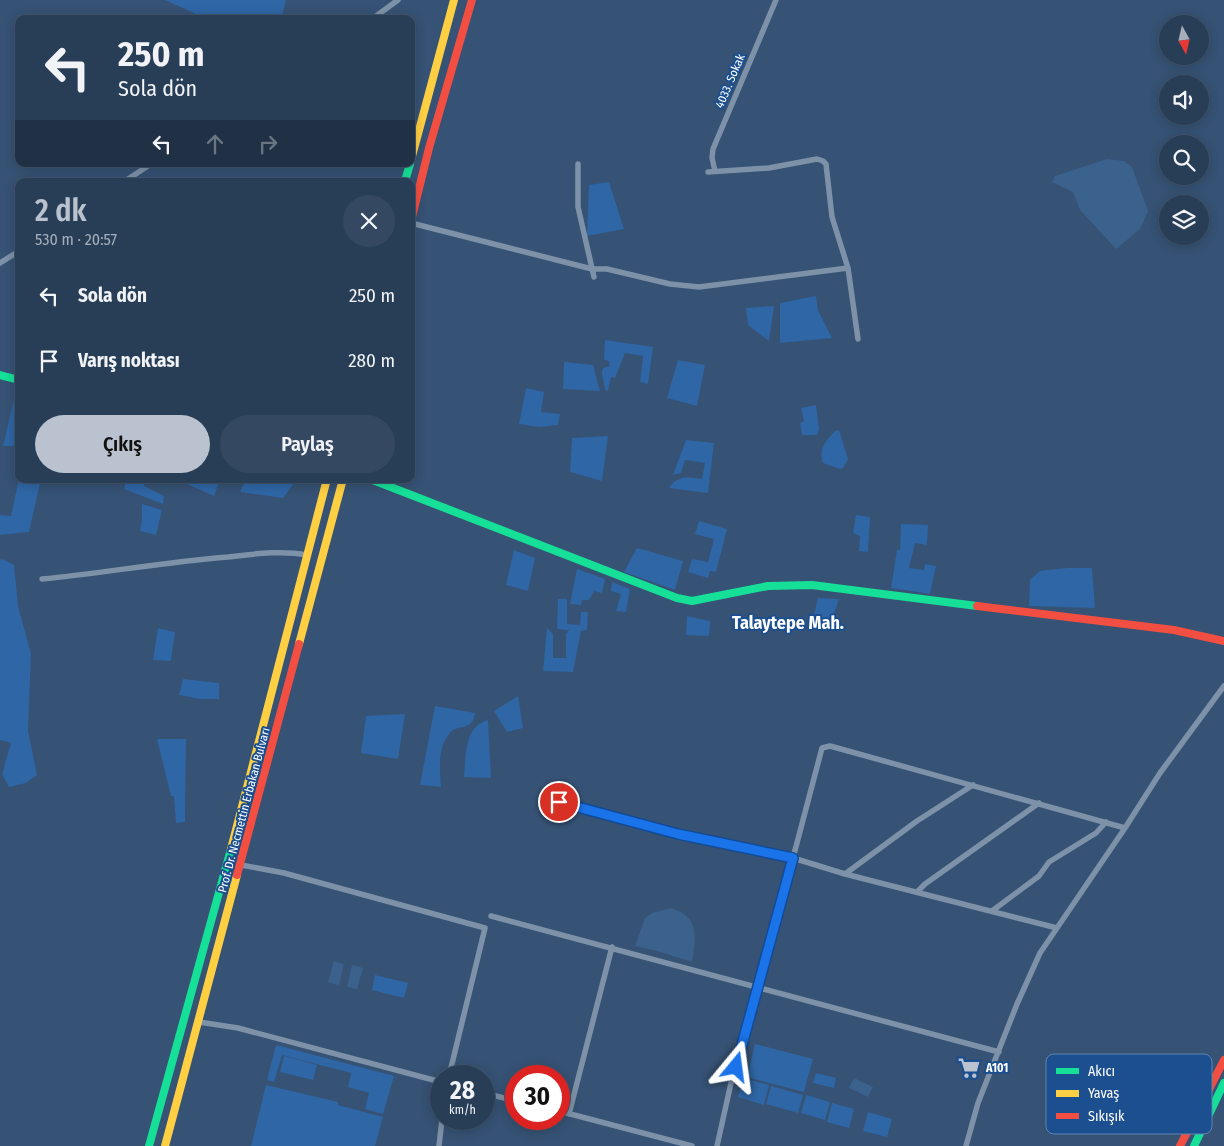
<!DOCTYPE html>
<html lang="tr">
<meta charset="utf-8">
<style>
body{margin:0;font-family:"Fira Sans Condensed",sans-serif;background:#344961;color:#f1f3f6;height:100vh;display:flex;flex-direction:column;font-size:19px;white-space:nowrap}
*{box-sizing:border-box;margin:0}
p{font-size:16px;color:#a5aeba}
.icon{flex:none;width:28px;height:28px;fill:none;stroke:currentColor;stroke-width:2;stroke-linecap:round;stroke-linejoin:round}
.map{position:relative;flex:1;overflow:hidden}
.drawer{position:absolute;left:15px;top:178px;width:400px;height:305px;display:flex;flex-direction:column;background:#283e57;border-radius:10px;box-shadow:0 2px 12px #0003,0 0 0 1px #44576d}
.drawer>*{flex:none}
.hud{position:absolute;left:15px;top:15px;width:400px;height:152px;border-radius:10px;box-shadow:0 2px 12px #0003,0 0 0 1px #44576d;background:#283e57;color:#f1f3f6;overflow:hidden}
.needle{width:32px;rotate:172deg}
.buttons{position:absolute;left:1159px;top:15px;display:grid;gap:10px}
.buttons a{display:grid;place-items:center;width:50px;height:50px;border-radius:50%;background:#283e57;box-shadow:0 2px 12px #0003,0 0 0 1px #44576d;font-size:25px}
.speed{position:absolute;left:430px;top:1065px;display:flex;gap:10px;font-size:25px;font-weight:700;text-align:center}
.speed>*{display:grid;place-content:center;width:65px;height:65px;border-radius:50%;background:#283e57;box-shadow:0 2px 12px #0003,0 0 0 1px #44576d;line-height:1}
.speed small{font-size:12px;font-weight:400}
.speed .limit{border:8px solid #d22;background:#fff;color:#111}
.pin{position:absolute;display:grid;place-items:center;width:42px;height:42px;color:#fff;margin:-21px;border:2px solid #fff;border-radius:50%;box-shadow:0 1px 5px #0007}
.me{position:absolute;width:55px;margin:-28px;rotate:16deg;stroke-linejoin:round;filter:drop-shadow(0 0 4px #0008)}
.turn{display:flex;align-items:center;gap:18px;height:105px;padding:0 20px;font-size:22px}
.turn .icon{width:65px;height:65px;stroke-width:2.5}
.turn b{display:block;font-size:35px;line-height:42px}
.lanes{display:flex;align-items:center;height:48px;padding:0 20px;background:#0003;justify-content:center;gap:25px;direction:ltr}
.lanes .off{opacity:.35}
.round{display:grid;place-items:center;flex:none;width:52px;height:52px;border-radius:26px;background:#344961}
.headline{display:flex;align-items:center;justify-content:space-between;height:85px;padding:0 20px}
h1{font-size:30px;font-weight:600;line-height:38px;color:#b9c2ce}
.cta{display:flex;gap:10px;margin-top:auto;padding:10px 20px}
.cta a{flex:1;height:58px;border-radius:30px;background:#b9c2ce;color:#111;font-size:20px;font-weight:600;line-height:58px;text-align:center}
.cta a+a{background:#344961;color:#f1f3f6}
ul{padding:0;list-style:none}
li{display:flex;align-items:center;gap:15px;height:65px;padding:0 20px}
li div{flex:1}
li b{display:block;font-size:19px}
li em{font-style:normal}
.map>svg:first-child{display:block}
.green{fill:#2f66a5}
.water{fill:#3b618d}
.lines{fill:none;stroke-linecap:round;stroke-linejoin:round}
.street{stroke:#7d92a8;stroke-width:5.5}
.fast{stroke:#16e098;stroke-width:8}
.slow{stroke:#ffcf43;stroke-width:8}
.jam{stroke:#f24e42;stroke-width:8}
.route-casing{stroke:#114b97;stroke-width:12}
.route{stroke:#1a73e8;stroke-width:9}
.labels{text-anchor:middle;dominant-baseline:central;stroke-width:4;stroke-linejoin:round;paint-order:stroke}
.street-label{font-size:12px;fill:#fff;stroke:#1b4f8f}
.poi-label{font-size:12px;font-weight:bold;fill:#fff;stroke:#1b4f8f;text-anchor:start}
.district-label{font-size:18px;font-weight:bold;fill:#fff;stroke:#1b4f8f}
.key{fill:#1b4f8f;stroke:#5f84b1;stroke-width:1}
.key-label{font-size:14px;fill:#fff}
</style>
<div class="map">
<svg width="1224" height="1146" viewBox="0 0 1224 1146">
<rect width="100%" height="100%" fill="#365274"/>
<!-- green -->
<path class="green" d="M 165,0 L 286,0 L 281,19 L 207,19 Z
M 609,182 L 624,229 L 587,236 L 589,185 Z
M 816,296 L 818,310 L 832,338 L 780,343 L 780,303 Z
M 774,306 L 769,341 L 748,325 L 746,308 Z
M 605,340 L 653,347 L 648,384 L 640,382 L 643,356 L 625,353 L 615,378 L 611,377 L 608,391 L 605,390 L 602,373 L 603,368 L 610,366 L 609,361 L 604,360 Z
M 678,360 L 705,365 L 697,406 L 667,398 Z
M 564,362 L 593,365 L 600,391 L 563,389 Z
M 17,387 L 19,388 L 19,446 L 3,446 Z
M 526,388 L 544,392 L 541,412 L 560,414 L 558,425 L 539,427 L 519,424 Z
M 816,405 L 819,429 L 817,435 L 802,435 L 800,423 L 804,421 L 801,408 Z
M 839,430 L 848,459 L 843,468 L 840,469 L 823,463 C 818,448 826,441 835,431 Z
M 608,436 L 602,481 L 570,472 L 572,438 Z
M 686,440 L 714,443 L 708,493 L 669,488 C 677,475 689,477 702,479 L 705,463 L 685,460 L 681,473 L 673,475 Z
M 19,479 L 41,479 L 29,532 L 0,535 L 0,515 L 11,516 Z
M 127,479 L 145,479 L 144,486 L 164,496 L 163,504 L 124,489 Z
M 181,479 L 220,479 L 214,496 L 180,481 Z
M 246,479 L 297,479 L 283,498 L 240,492 Z
M 142,504 L 162,510 L 156,535 L 140,531 L 142,520 Z
M 856,515 L 870,517 L 868,552 L 859,551 L 860,536 L 853,533 Z
M 699,521 L 727,529 L 716,572 L 710,571 L 708,578 L 688,572 L 692,559 L 708,562 L 714,539 L 695,534 Z
M 901,524 L 928,525 L 927,545 L 915,543 L 909,568 L 924,570 L 925,564 L 936,566 L 930,594 L 891,588 L 897,550 L 900,550 Z
M 637,548 L 683,561 L 675,590 L 624,572 Z
M 514,550 L 535,558 L 528,591 L 506,585 Z
M 2,559 L 14,565 L 18,606 L 31,654 L 28,731 L 37,775 L 26,783 L 9,787 L 2,774 L 11,743 L 0,740 L 0,560 Z
M 1067,568 L 1092,568 L 1095,608 L 1029,606 L 1030,580 L 1040,571 Z
M 577,569 L 605,579 L 602,593 L 594,591 L 589,600 L 582,600 L 581,605 L 570,604 Z
M 612,582 L 630,589 L 626,612 L 616,611 L 621,594 L 611,591 Z
M 818,598 L 839,599 L 831,622 L 813,619 Z
M 558,599 L 567,599 L 567,624 L 580,625 L 581,612 L 588,612 L 587,630 L 581,631 L 573,672 L 543,671 L 547,628 L 553,634 L 553,658 L 566,658 L 566,634 L 569,630 L 557,629 Z
M 687,616 L 710,621 L 709,636 L 686,635 Z
M 158,628 L 175,632 L 171,661 L 153,660 Z
M 183,679 L 219,683 L 219,699 L 200,699 L 179,695 Z
M 518,696 L 523,728 L 507,732 L 494,711 Z
M 435,706 L 475,713 C 473,732 459,723 450,733 C 437,748 440,769 441,787 L 420,785 Z
M 405,714 L 398,759 L 361,753 L 366,716 Z
M 488,720 L 491,778 L 464,777 C 466,756 464,726 488,720 Z
M 157,739 L 186,739 L 185,822 L 176,823 L 174,796 L 171,796 Z
M 375,975 L 408,983 L 404,998 L 372,990 Z
M 755,1044 L 813,1059 L 804,1092 L 747,1077 Z
M 276,1045 L 394,1076 L 383,1114 L 365,1109 L 369,1093 L 348,1087 L 351,1073 L 282,1055 L 274,1082 L 267,1080 Z
M 284,1056 L 317,1065 L 313,1080 L 280,1072 Z
M 816,1073 L 836,1078 L 834,1088 L 813,1083 Z
M 743,1078 L 769,1085 L 764,1105 L 738,1097 Z
M 266,1085 L 338,1102 L 338,1105 L 383,1117 L 375,1146 L 251,1146 Z
M 771,1086 L 803,1095 L 798,1113 L 766,1104 Z
M 806,1095 L 830,1102 L 825,1120 L 801,1113 Z
M 832,1103 L 854,1109 L 849,1128 L 827,1122 Z
M 868,1112 L 892,1119 L 887,1137 L 863,1131 Z"/>
<!-- water -->
<path class="water" d="M 1107,159 L 1124,161 L 1132,167 L 1148,211 L 1140,229 L 1116,249 L 1080,210 L 1073,192 L 1052,182 L 1055,176 Z
M 671,908 C 700,917 696,937 692,962 L 657,951 L 635,946 L 645,918 L 652,913 Z
M 334,961 L 344,964 L 339,985 L 328,982 Z
M 352,965 L 363,968 L 357,989 L 347,987 Z
M 854,1078 L 873,1087 L 868,1097 L 849,1088 Z"/>
<g class="lines">
<!-- street -->
<path class="street" d="M 372,19 L 398,0
M 578,164 L 578,207 L 594,277
M 715,171 L 712,158 L 713,149 L 776,0
M 708,172 L 769,168 L 817,159 L 823,161 L 826,164 L 832,217 L 848,268 L 858,339
M 125,181 L 151,164
M 411,223 L 592,269 L 607,269 L 670,284 L 699,287 L 848,268
M 0,263 L 19,251
M 42,579 C 104,573 165,562 228,557 C 254,554 281,550 307,555
M 542,797 L 678,834 L 793,858 L 731,1083 L 717,1146
M 241,865 L 284,873 L 485,928 L 449,1076
M 845,874 L 917,821 L 973,785
M 917,892 L 925,884 L 1039,803
M 992,911 L 1039,876 L 1049,862 L 1096,833 L 1106,822
M 491,916 L 999,1052
M 1057,928 L 845,874 L 793,858 L 822,748 L 830,746 L 1125,828
M 199,1022 L 238,1028 L 441,1082
M 484,1093 L 516,1101
M 559,1111 L 692,1146
M 569,1114 L 612,947
M 439,1146 L 442,1119
M 966,1146 L 978,1103 L 1017,1004 L 1040,953 L 1125,828 L 1160,773 L 1224,686"/>
<!-- fast -->
<path class="fast" d="M 405,181 L 410,164
M 0,375 L 19,380
M 370,479 L 677,598 L 692,601 L 768,586 L 812,585 L 977,606
M 149,1146 L 231,849
M 1194,1146 L 1224,1083"/>
<!-- slow -->
<path class="slow" d="M 411,160 L 454,0
M 299,644 L 343,479
M 231,849 L 327,479
M 165,1146 L 237,875"/>
<!-- jam -->
<path class="jam" d="M 411,221 L 429,148 L 472,0
M 977,606 L 1174,630 L 1224,641
M 237,875 L 299,644
M 1180,1146 L 1224,1060"/>
</g>
<g class="lines">
<!-- route casing -->
<g class="route-casing">
<path id="route" d="M 559,802 L 678,834 L 793,858 L 736,1067"/>
</g>
<!-- route -->
<use href="#route" class="route"/>
</g>
<!-- icons -->
<defs>
<g id="supermarket-bare" transform="scale(1.725)"><path d="M-6-5.5h2.5l.6 2H6L4.5 2H-2.5L-4.4-4H-6ZM-1.5 3.2a1.3 1.3 0 1 0 .1 0ZM3 3.2a1.3 1.3 0 1 0 .1 0Z" fill="#b9c2ce" stroke="#1b4f8f" stroke-width="2.5" paint-order="stroke"/></g>
</defs>
<g fill-rule="evenodd">
<use href="#supermarket-bare" x="969" y="1068"/>
</g>
<g class="labels">
<!-- street labels -->
<g class="street-label">
<text transform="translate(730 81) rotate(-67)">4033. Sokak</text>
<text transform="translate(244 810) rotate(-75)">Prof. Dr. Necmettin Erbakan Bulvarı</text>
</g>
<!-- poi labels -->
<g class="poi-label">
<text x="986" y="1068">A101</text>
</g>
<!-- district labels -->
<g class="district-label">
<text x="788" y="623">Talaytepe Mah.</text>
</g>
</g>
<!-- legend -->
<rect x="1046" y="1054" width="166" height="80" rx="8" class="key"/>
<rect x="1056" y="1068" width="23" height="6" fill="#16e098"/>
<rect x="1056" y="1090" width="23" height="7" fill="#ffcf43"/>
<rect x="1056" y="1113" width="23" height="6" fill="#f24e42"/>
<g class="key-label">
<text x="1088" y="1076">Akıcı</text>
<text x="1088" y="1098">Yavaş</text>
<text x="1088" y="1121">Sıkışık</text>
</g>
</svg>
<div class="buttons">
<a><svg class="needle" viewBox="-14 -14 28 28"><path d="M0-13l5 13h-10z" fill="#e53935"/><path d="M0 13l5-13h-10z" fill="#a5aeba"/></svg></a>
<a><svg class="icon" aria-label="sound" viewBox="0 0 24 24"><path d="M4 9h4l5-4v14l-5-4H4zM17 9q2 3 0 6"/></svg></a>
<a><svg class="icon" aria-label="search" viewBox="0 0 24 24"><circle cx="10" cy="10" r="6"/><path d="M15 15l6 6"/></svg></a>
<a><svg class="icon" aria-label="layers" viewBox="0 0 24 24"><path d="M12 4l9 5-9 5-9-5zM3 14l9 5 9-5"/></svg></a>
</div>
<div class="speed"><div>28<small>km/h</small></div><div class="limit">30</div></div>
<div class="pin" style="left:559px;top:802px;background:#d93025"><svg class="icon" aria-label="arrive" viewBox="0 0 24 24"><path d="M6 21V4h12l-3 4 3 4H6"/></svg></div>
<svg class="me" style="left:736px;top:1067px" viewBox="-20 -20 40 40"><path d="M0-17L14 15 0 8-14 15z" fill="#1a73e8" stroke="#fff" stroke-width="4"/></svg>
<div class="hud">
<div class="turn"><svg class="icon" aria-label="left" viewBox="0 0 24 24"><path d="M17 20v-9H6M10 6l-5 5 5 5"/></svg><div><b>250 m</b>Sola dön</div></div>
<div class="lanes"><svg class="icon" aria-label="left" viewBox="0 0 24 24"><path d="M17 20v-9H6M10 6l-5 5 5 5"/></svg><svg class="icon off" aria-label="ahead" viewBox="0 0 24 24"><path d="M12 20V5M6 11l6-6 6 6"/></svg><svg class="icon off" aria-label="right" viewBox="0 0 24 24"><path d="M7 20v-9h11M14 6l5 5-5 5"/></svg></div>
</div>
<section class="drawer">
<div class="headline"><div><h1>2 dk</h1><p>530 m · 20:57</p></div><a class="round"><svg class="icon" aria-label="close" viewBox="0 0 24 24"><path d="M6 6l12 12M18 6L6 18"/></svg></a></div>
<ul>
<li><svg class="icon" aria-label="left" viewBox="0 0 24 24"><path d="M17 20v-9H6M10 6l-5 5 5 5"/></svg><div><b>Sola dön</b></div><em>250 m</em></li>
<li><svg class="icon" aria-label="arrive" viewBox="0 0 24 24"><path d="M6 21V4h12l-3 4 3 4H6"/></svg><div><b>Varış noktası</b></div><em>280 m</em></li>
</ul>
<div class="cta"><a>Çıkış</a><a>Paylaş</a></div>
</section>
</div>
